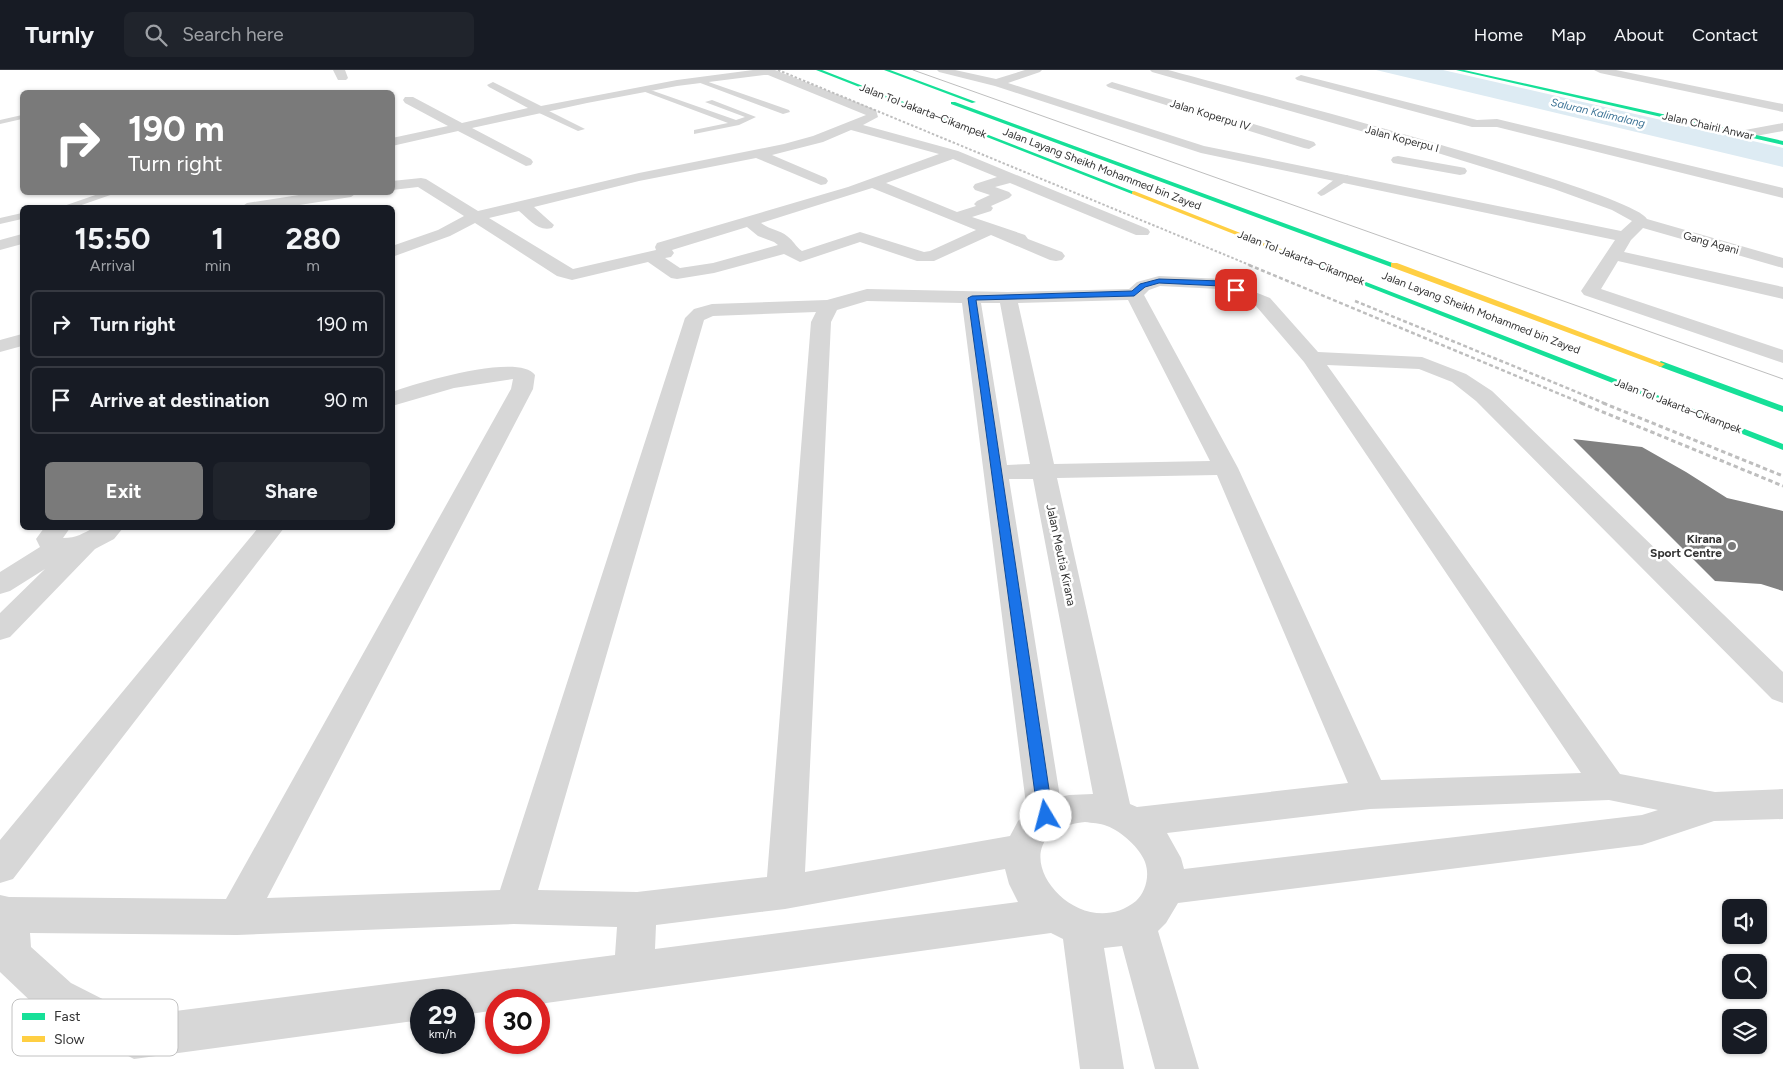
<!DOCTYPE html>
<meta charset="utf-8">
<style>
body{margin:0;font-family:Figtree,sans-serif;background:#20242c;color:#f1f3f6;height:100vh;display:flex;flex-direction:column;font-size:19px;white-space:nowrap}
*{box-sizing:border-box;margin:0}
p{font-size:16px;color:#9ea1a6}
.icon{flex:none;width:28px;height:28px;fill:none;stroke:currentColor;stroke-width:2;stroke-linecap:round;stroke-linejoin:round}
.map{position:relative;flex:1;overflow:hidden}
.sheet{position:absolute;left:20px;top:135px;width:375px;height:325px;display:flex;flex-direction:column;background:#171b24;border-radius:8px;box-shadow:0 1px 4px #0004}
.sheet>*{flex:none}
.guide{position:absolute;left:20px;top:20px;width:375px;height:105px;border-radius:8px;box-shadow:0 1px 4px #0004;background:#7a7a7a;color:#fff;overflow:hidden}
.fabs{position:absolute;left:1722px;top:829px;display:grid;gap:10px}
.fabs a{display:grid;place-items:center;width:45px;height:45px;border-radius:8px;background:#171b24;box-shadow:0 1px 4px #0004;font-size:25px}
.speed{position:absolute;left:410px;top:919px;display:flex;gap:10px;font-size:25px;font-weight:700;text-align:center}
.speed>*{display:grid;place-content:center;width:65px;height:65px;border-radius:50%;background:#171b24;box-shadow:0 1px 4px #0004;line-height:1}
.speed small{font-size:12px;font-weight:400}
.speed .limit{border:8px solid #d22;background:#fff;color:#111}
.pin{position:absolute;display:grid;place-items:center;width:42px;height:42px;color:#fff;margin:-21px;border-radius:10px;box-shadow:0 2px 8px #0006}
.me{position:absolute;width:55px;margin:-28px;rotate:352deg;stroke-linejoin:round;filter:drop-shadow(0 0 4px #0008)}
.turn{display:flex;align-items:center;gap:18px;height:105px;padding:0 25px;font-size:22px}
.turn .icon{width:65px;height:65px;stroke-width:2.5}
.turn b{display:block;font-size:35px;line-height:42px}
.eta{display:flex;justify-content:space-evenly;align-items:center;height:85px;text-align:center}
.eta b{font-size:30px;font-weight:700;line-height:35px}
.primary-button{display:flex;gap:10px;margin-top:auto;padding:10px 25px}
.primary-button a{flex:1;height:58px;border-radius:8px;background:#7a7a7a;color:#fff;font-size:20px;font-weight:700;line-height:58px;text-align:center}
.primary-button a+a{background:#20242c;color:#f1f3f6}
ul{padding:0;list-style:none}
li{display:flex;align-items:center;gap:15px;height:68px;margin:0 10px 8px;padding:0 15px;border:2px solid #363941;border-radius:8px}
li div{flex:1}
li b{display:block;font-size:19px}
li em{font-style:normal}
header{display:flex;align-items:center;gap:30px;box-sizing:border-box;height:70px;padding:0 25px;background:#171b24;border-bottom:1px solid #363941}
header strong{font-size:24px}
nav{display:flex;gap:28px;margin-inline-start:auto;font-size:18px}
.search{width:350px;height:45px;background:#20242c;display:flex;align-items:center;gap:12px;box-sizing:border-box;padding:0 18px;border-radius:8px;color:#9ea1a6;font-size:19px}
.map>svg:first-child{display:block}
.water{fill:#ddebf3}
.building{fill:#818181}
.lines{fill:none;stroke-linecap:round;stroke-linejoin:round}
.lane{fill:#d7d7d7;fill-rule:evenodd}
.street{fill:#d7d7d7;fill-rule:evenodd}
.fast{fill:#16e098;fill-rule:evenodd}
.slow{fill:#ffcf43;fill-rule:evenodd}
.tram{stroke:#bebebe;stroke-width:1}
.rail-far2{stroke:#bebebe;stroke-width:2;stroke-dasharray:2.5 2;stroke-linecap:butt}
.rail-far1{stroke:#bebebe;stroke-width:2.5;stroke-dasharray:4 2.5;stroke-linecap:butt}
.rail{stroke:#bebebe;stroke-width:3;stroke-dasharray:4.5 3;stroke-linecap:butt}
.route{fill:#1a73e8;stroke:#114b97}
.poi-dot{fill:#7a7a7a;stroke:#fff;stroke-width:2}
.labels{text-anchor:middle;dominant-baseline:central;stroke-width:5;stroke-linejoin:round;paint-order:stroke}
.far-street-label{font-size:11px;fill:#333;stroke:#fff}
.far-water-label{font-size:11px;font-style:italic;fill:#3f7597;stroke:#fff}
.poi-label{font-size:12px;font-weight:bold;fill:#333;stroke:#fff;text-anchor:end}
.street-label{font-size:12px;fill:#333;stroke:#fff}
.key{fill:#fff;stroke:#c2c2c2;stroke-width:1}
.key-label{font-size:14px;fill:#333}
</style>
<header>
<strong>Turnly</strong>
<div class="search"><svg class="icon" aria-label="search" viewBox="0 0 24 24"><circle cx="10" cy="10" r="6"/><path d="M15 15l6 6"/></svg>Search here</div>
<nav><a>Home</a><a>Map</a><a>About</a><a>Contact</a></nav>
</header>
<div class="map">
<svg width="1783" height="999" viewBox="0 0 1783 999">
<rect width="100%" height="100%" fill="#fff"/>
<!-- water -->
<path class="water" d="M 1376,0 L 1443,0 L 1783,78 L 1783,97 Z"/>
<!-- building -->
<path class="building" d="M 1573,369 L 1642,377 L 1686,402 L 1727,428 L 1783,441 L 1783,521 L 1761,514 L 1715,511 Z"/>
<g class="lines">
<!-- lane -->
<path class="lane" d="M 697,8 L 789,40 L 790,42 L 783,44 L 695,11 L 694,10 Z
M 642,17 L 736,50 L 745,47 L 705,32 L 712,30 L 756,47 L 739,55 L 694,64 L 694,60 L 728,53 L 640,20 L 639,19 Z
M 537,38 L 543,38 L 585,59 L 578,61 L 537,42 Z
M 22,45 L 22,49 L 0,54 L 0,50 Z
M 1347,105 L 1351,108 C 1343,114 1333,119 1324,125 L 1321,126 L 1317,123 L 1335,109 Z
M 104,122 L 119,122 L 73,138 L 58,138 Z
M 22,143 L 22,149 L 0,154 L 0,148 Z"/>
<!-- street -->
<path class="street" d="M 333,0 L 345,0 L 348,8 L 346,10 L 338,10 Z
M 753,0 L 775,0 L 876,40 L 878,47 L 863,55 L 958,81 L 1148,159 L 1150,162 L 1148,165 L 1136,165 L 1010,113 L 995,117 L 1009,122 L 1012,125 L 1009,128 L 991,136 L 993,138 L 991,141 L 972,147 L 1025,165 L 1028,169 L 1062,182 L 1065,186 L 1062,190 L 1056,191 L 1050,190 L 991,165 L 934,191 L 917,191 L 860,172 L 800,192 L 784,184 L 714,203 L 677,209 L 671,208 L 648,192 L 572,210 L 557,206 L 475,153 L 450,166 L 392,187 L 392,176 L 438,160 L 464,146 L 418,117 L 392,120 L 392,111 L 421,108 L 426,109 L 478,141 L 639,103 L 784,74 L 813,66 L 866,45 L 768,5 L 764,5 L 677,16 L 587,33 L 472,58 L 531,89 L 533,92 L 531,95 L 526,96 L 458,61 L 392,76 L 392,68 L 448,56 L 405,33 L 403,30 L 405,27 L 413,27 L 462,53 L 528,38 L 489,17 L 487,15 L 493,12 L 541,36 L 677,10 ZM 851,60 L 939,84 L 848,117 L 657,173 L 655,177 L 656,180 L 573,199 L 489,148 L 519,141 C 529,149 538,162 552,158 L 554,155 L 534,137 L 639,111 L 756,88 L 821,115 L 826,114 L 828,111 L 826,108 L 772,85 L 823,72 ZM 953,89 L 997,107 L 975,114 L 973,117 L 975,120 L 990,125 L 977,131 L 974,134 L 976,136 L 957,142 L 886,113 ZM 872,118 L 976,160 L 930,181 L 924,182 L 860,162 L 802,181 C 795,176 794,171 787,166 C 780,160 770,160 761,153 ZM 747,157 L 758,166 L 774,172 L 778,175 L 713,193 L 680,198 L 665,188 L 671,187 L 674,183 L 672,180 Z
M 937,0 L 955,0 L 996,9 L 1025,0 L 1042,0 L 1040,2 L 1008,13 L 1204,76 L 1621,161 L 1632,151 L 1612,140 L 1554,119 L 1428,80 L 1152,2 L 1150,0 L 1168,0 C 1227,16 1632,121 1647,149 L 1783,188 L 1783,198 L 1643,158 L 1631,170 L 1624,182 L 1783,217 L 1783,229 L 1618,191 L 1601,219 L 1783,280 L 1783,293 L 1584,225 L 1581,221 L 1615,170 L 1201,83 L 995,16 L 939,2 Z
M 1594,0 L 1616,0 L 1783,34 L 1783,42 L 1600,3 Z
M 1301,5 L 1477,50 L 1497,49 L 1783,118 L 1783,128 L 1497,57 L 1472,57 L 1297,10 L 1295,8 Z
M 1112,12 L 1314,72 L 1316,75 L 1309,79 L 1304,78 L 1108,17 L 1106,15 Z
M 1783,53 L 1783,61 L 1745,68 L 1738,64 L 1745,60 Z
M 1398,86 L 1460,97 L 1465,98 L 1467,101 L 1465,104 L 1460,105 L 1393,93 L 1391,90 L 1393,87 Z
M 318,122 L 358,122 L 351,127 L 280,138 L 240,138 L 247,133 Z
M 22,164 L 22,174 L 0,180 L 0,170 Z
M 1159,206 L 1222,209 L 1270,228 L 1318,282 L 1422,287 L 1466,304 L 1492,321 L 1783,602 L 1783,633 L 1772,629 L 1476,331 L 1452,312 L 1419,299 L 1327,295 L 1620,704 L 1715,722 L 1783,719 L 1783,749 L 1714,751 L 1642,775 L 1178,833 L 1166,853 L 1158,861 L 1199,999 L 1155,999 L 1122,876 L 1104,878 L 1124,999 L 1080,999 L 1063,869 L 1051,863 L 539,934 L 539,930 L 496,930 L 496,940 L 464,945 L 464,930 L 421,930 L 421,950 L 134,989 L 41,941 L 0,902 L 0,825 L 9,827 L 226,829 L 511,319 L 513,309 L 454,318 L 392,336 L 392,322 C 416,313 519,282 535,305 L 533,319 L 267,828 L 500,820 L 685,248 L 694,239 L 712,234 L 827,230 L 867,219 L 1008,222 L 1129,219 L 1137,212 ZM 1160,216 L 1219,219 L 1256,236 L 1304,292 L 1581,703 L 1381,710 L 1238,398 L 1144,225 L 1149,220 ZM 1128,230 L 1210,391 L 1054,394 L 1018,233 ZM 867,231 L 962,233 L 1027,742 L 1018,751 L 1010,766 L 805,802 L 831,252 L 837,240 ZM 981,233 L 1000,233 L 1030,394 L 1007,395 ZM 816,242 L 811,252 L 767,807 L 637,822 L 538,820 L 704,250 L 713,246 ZM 1217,405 L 1348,713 L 1137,737 L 1130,734 L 1057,408 ZM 1009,409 L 1033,409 L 1093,724 L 1069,725 L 1060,727 ZM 1609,730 L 1658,740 L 1642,745 L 1184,799 L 1181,788 L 1167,763 L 1370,739 ZM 1085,752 C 1092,753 1100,753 1107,756 C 1121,761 1140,778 1145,792 C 1150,805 1146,822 1136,831 C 1074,881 986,763 1085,752 ZM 1005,799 L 1009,814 L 1018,832 L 655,879 L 656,855 L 785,839 ZM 514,854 L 617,857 L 615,885 L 136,946 L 71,913 L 31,877 L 30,863 L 237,865 Z
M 22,264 L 22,276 L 0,282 L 0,270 Z
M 44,458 L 70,458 L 63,468 C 77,468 83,463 94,458 C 101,455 116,457 123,458 L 114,469 L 95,479 L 10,567 L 0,570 L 0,543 L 45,499 L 10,521 L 0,524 L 0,502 L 40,477 L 36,469 Z
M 258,458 L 284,458 L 13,809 L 0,813 L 0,770 Z"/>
<!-- fast -->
<path class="fast" d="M 816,0 L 822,0 L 1137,123 L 1132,124 Z
M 884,0 L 890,0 L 976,32 L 972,33 Z
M 1456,0 L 1464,0 L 1783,71 L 1783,75 Z
M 951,32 L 955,32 L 1398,195 L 1391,197 L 951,34 Z
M 1277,179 L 1281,179 L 1783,374 L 1783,380 L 1277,181 Z
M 1661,291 L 1783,336 L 1783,342 L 1658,296 L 1657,294 Z"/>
<!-- slow -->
<path class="slow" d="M 1134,121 L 1281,179 L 1282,180 L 1277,181 L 1132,124 L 1132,122 Z
M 1391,193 L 1397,193 L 1665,294 L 1661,297 L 1658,296 L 1391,197 Z"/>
<!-- tram -->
<path class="tram" d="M 913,0 L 1783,309"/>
<!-- rail-far2 -->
<path class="rail-far2" d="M 778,0 L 1252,196"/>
<!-- rail-far1 -->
<path class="rail-far1" d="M 1249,195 L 1584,334
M 1355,231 L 1606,334"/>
<!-- rail -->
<path class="rail" d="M 1581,333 L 1783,416
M 1603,333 L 1783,406"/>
</g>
<!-- route -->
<path class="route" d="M 1159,209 L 1222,211 L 1240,220 L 1236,222 L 1221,216 L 1159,213 L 1145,217 L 1134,226 L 976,230 L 1053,746 L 1051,751 L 1046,753 L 1040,751 L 1038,746 L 968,228 L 972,226 L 1132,221 L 1140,214 Z"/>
<!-- markers -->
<circle class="poi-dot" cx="1732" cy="476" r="5"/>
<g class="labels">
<!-- far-street labels -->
<g class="far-street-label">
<text transform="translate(923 41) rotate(21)">Jalan Tol Jakarta–Cikampek</text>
<text transform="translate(1210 45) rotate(17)">Jalan Koperpu IV</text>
<text transform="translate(1708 56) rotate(13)">Jalan Chairil Anwar</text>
<text transform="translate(1402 69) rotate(15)">Jalan Koperpu I</text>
<text transform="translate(1102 99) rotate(21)">Jalan Layang Sheikh Mohammed bin Zayed</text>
<text transform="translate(1711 173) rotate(16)">Gang Agani</text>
<text transform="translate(1301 188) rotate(21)">Jalan Tol Jakarta–Cikampek</text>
<text transform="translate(1481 243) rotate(21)">Jalan Layang Sheikh Mohammed bin Zayed</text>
<text transform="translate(1678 336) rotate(21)">Jalan Tol Jakarta–Cikampek</text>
</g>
<!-- far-water labels -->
<g class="far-water-label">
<text transform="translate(1598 43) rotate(13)">Saluran Kalimalang</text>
</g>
<!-- poi labels -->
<g class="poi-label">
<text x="1722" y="469">Kirana<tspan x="1722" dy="14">Sport Centre</tspan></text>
</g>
<!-- street labels -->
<g class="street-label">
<text transform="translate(1061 485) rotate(78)">Jalan Meutia Kirana</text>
</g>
</g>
<!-- legend -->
<rect x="12" y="929" width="166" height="57" rx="8" class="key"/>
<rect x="22" y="943" width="23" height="7" fill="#16e098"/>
<rect x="22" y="966" width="23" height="6" fill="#ffcf43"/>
<g class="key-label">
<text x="54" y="951">Fast</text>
<text x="54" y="974">Slow</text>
</g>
</svg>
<div class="fabs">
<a><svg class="icon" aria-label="sound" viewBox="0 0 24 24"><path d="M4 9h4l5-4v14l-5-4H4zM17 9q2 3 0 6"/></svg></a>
<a><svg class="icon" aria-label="search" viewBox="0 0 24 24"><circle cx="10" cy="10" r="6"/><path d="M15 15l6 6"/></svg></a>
<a><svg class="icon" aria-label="layers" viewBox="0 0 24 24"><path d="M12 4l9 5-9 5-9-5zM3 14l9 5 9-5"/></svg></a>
</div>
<div class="speed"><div>29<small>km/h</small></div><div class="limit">30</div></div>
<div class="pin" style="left:1236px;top:220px;background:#d93025"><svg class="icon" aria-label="arrive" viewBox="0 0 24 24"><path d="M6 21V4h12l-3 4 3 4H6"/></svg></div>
<svg class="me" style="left:1046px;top:746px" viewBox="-20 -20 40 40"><circle r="19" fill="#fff"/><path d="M0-13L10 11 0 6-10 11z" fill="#1a73e8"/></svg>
<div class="guide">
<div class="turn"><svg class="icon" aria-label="right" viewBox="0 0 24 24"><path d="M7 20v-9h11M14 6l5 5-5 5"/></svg><div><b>190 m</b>Turn right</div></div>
</div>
<section class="sheet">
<div class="eta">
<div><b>15:50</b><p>Arrival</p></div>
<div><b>1</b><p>min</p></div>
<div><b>280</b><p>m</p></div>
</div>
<ul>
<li><svg class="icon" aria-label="right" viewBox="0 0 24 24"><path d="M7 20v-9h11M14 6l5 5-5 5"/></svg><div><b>Turn right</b></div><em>190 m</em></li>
<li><svg class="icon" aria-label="arrive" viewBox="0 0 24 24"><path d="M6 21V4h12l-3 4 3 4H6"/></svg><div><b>Arrive at destination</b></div><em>90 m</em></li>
</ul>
<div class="primary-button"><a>Exit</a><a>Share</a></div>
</section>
</div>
